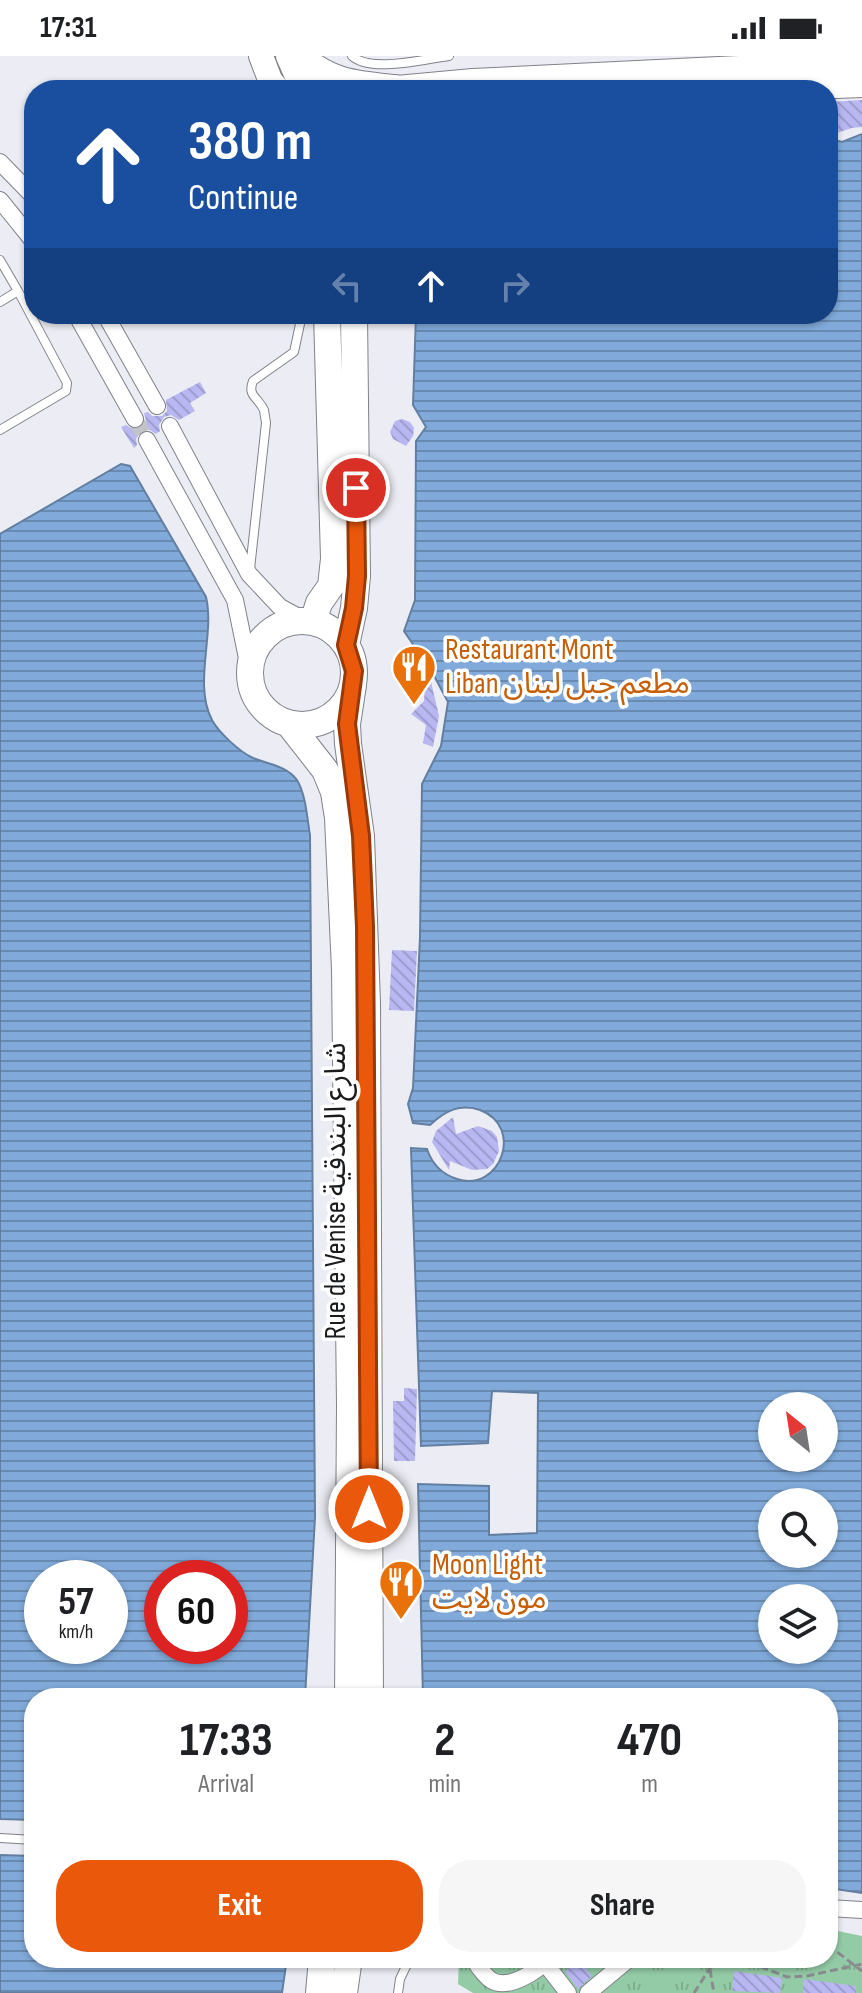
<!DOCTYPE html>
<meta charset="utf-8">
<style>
body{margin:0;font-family:"Sofia Sans Condensed","Noto Sans Arabic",sans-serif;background:#f6f6f6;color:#202124;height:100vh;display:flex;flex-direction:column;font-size:30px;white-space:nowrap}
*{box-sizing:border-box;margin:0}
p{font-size:26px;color:#757577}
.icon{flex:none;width:44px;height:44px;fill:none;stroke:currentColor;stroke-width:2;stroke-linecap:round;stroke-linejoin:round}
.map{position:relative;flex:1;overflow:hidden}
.sheet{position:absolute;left:24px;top:1632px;width:814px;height:280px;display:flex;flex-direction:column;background:#fff;border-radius:32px;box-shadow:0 2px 6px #0004}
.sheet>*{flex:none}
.banner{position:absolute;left:24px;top:24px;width:814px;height:244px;border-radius:32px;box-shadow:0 2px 6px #0004;background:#1a4fa0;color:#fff;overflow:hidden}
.needle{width:52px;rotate:330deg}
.tools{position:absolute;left:758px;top:1336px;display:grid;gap:16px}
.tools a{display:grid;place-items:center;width:80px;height:80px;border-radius:50%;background:#fff;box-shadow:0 2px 6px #0004;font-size:40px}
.speed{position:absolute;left:24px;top:1504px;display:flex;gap:16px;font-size:40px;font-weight:700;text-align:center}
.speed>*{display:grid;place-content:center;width:104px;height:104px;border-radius:50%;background:#fff;box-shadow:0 2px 6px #0004;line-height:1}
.speed small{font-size:20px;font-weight:400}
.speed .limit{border:12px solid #d22;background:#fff;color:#111}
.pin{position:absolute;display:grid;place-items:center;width:68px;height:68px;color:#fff;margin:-34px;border:4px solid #fff;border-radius:50%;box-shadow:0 2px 8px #0007}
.me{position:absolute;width:88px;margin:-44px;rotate:0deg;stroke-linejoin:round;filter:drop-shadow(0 0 6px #0008)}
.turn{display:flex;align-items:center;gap:28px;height:168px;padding:0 32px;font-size:36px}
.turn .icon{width:104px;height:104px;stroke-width:2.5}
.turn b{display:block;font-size:56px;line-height:68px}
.lanes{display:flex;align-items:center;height:76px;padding:0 32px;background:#0003;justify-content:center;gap:40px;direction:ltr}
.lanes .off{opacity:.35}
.eta{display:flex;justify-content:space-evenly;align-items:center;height:136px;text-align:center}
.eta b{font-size:48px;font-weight:700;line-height:56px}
.cta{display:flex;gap:16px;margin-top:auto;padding:16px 32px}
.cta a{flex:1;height:92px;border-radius:32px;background:#ea580c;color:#fff;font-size:32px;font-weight:700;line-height:92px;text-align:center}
.cta a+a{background:#f6f6f6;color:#202124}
.status{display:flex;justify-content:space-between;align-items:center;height:56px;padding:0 40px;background:#fff;direction:ltr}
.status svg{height:22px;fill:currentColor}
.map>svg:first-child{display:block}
.grass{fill:url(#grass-tufts)}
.water{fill:url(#water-rules);stroke:#627fa1;stroke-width:2;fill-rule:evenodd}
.building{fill:url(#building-back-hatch)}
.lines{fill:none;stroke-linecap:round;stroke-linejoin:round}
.minor-tunnel{stroke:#c2c3c9;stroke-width:16;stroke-dasharray:16 8;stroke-linecap:butt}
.service-casing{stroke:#818289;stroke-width:10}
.minor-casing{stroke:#818289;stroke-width:18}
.secondary-casing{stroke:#818289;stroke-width:26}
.primary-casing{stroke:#818289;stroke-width:28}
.path{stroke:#8a8b8f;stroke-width:3;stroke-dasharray:8 4;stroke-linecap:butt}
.service{stroke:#fff;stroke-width:8}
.minor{stroke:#fff;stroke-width:16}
.secondary{stroke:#fff;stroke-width:24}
.primary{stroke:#fff;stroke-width:26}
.route-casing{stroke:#983908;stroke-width:20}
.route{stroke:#ea580c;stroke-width:14}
.labels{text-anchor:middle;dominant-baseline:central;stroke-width:7;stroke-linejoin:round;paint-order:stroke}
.food-label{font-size:30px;fill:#c56008;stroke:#fff;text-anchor:start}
.street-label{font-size:30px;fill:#1a1b1d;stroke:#fff}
</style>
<div class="status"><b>17:31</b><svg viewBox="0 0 49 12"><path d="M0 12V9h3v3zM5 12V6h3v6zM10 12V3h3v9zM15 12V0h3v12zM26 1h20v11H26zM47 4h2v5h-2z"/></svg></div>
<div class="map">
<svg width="862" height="1937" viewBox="0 0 862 1937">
<defs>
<pattern id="grass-tufts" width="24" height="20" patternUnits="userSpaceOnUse" patternTransform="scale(2)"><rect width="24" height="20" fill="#94cba7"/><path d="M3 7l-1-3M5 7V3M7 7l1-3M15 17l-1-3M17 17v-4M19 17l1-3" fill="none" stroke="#7fae8f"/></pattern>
<pattern id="water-rules" width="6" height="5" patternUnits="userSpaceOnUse" patternTransform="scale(2)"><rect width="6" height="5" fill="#81aada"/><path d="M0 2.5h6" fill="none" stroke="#698ab0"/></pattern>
<pattern id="building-back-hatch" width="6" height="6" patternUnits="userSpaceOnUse" patternTransform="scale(2)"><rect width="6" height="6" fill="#b9b7f2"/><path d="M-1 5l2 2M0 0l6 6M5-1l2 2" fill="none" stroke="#9e9dcf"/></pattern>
</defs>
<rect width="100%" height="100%" fill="#ecedf4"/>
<!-- grass -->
<path class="grass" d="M 828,1873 L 862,1880 L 862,1937 L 473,1937 L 458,1928 L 459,1902 L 828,1902 Z"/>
<!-- water -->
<path class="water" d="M 862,78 L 862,1837 L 828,1832 L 828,1642 L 423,1642 L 418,1428 L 489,1430 L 489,1479 L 537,1477 L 538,1337 L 492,1335 L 488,1387 L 421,1390 L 411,1092 L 427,1093 C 432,1108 441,1118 457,1123 C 500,1137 525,1071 480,1054 C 460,1047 445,1055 430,1069 L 413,1067 L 408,1048 L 413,1032 L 420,881 L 422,728 L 441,690 L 448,646 L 432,616 L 404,575 L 415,544 L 416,385 L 426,371 L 413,349 L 416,258 L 828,258 L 828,82 L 842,86 ZM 772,1350 L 824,1350 L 824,1402 L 772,1402 ZM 772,1446 L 824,1446 L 824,1498 L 772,1498 ZM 772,1542 L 824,1542 L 824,1594 L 772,1594 Z
M 121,408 L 130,410 L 206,541 C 215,578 193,628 212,664 C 219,677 240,696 253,702 C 268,708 287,710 297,724 C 306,739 307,762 310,779 L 315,1461 L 305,1642 L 34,1642 L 34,1764 L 0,1763 L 0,478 ZM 42,1522 L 110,1522 L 110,1590 L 42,1590 ZM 162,1522 L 230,1522 L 230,1590 L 162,1590 Z
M 0,1799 L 34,1800 L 34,1902 L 287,1902 L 282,1937 L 0,1937 Z"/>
<!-- building -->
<path class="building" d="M 862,44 L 862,71 L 852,72 L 834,78 L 828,76 L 828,46 Z
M 200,326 L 206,337 L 190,347 L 195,355 L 179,364 L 171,359 L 164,361 L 159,369 L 160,375 L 156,378 L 148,373 L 141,375 L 136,383 L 137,389 L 134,392 L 121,371 L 126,369 L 134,374 L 141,372 L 146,364 L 144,357 L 148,356 L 152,360 L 162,360 L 167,355 L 166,344 Z
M 402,363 L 410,366 L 414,372 L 413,380 L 406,390 L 393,383 L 390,376 L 395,365 Z
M 426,617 L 429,617 L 439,660 L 433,691 L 423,687 L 426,669 L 411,658 L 424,645 Z
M 392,894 L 417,895 L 414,955 L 389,954 Z
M 453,1061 L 456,1078 L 478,1070 L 492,1075 L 497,1081 L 499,1095 L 493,1108 L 487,1113 L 472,1114 L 450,1105 L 449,1114 L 432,1086 L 436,1075 Z
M 404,1332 L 417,1333 L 415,1405 L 394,1405 L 393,1345 L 404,1345 Z
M 583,1902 L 599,1902 L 586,1913 L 592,1920 L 578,1933 L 565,1915 Z
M 734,1915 L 782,1922 L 780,1937 L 732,1935 Z
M 804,1923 L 856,1930 L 856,1937 L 803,1937 Z"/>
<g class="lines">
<!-- minor-tunnel -->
<path class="minor-tunnel" d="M 135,363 L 147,384"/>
<!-- service casing -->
<g class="service-casing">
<path id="service" d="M 352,0 C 371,17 424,3 449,0
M 0,204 L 18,235 L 0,246
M 0,374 L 66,335 L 67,327 L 18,235
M 250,513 L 266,367 C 266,366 264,355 264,354 C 258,341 247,340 253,325 L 294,296 L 300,268 L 298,258
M 0,1782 L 34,1784
M 398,1937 L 400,1923 L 410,1902"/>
</g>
<!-- minor casing -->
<g class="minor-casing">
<path id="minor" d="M 0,106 L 34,141
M 0,144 L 34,186
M 76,258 L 135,363
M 105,258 L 157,350
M 170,370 L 249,518 L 280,551 L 304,564
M 147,384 L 235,544 L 249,612
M 828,1852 L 862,1854
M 477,1902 L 478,1910 C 482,1915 486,1921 491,1924 C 508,1935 538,1915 549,1902
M 541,1902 L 568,1937
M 588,1937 L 630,1902"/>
</g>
<!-- secondary casing -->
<g class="secondary-casing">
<path id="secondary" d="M 261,0 L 274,34
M 288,0 L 303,34"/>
</g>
<!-- primary casing -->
<g class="primary-casing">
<path id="primary" d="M 300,0 C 331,27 356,28 395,32
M 272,28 L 277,34
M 386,34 L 473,26 L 862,7
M 710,34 L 862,28
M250 617a52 52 0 1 1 104 0a52 52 0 1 1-104 0Z
M 313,566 L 319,547 L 331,530 L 334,503 L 327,258
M 346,589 L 354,552 L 357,520 L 354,258
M 353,629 L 347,668 L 348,688 L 361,780 L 367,948 L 370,1642
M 289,668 L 325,714 L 334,736 L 338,762 L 345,914 L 350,1349 L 348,1642
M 319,1937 L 322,1902
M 344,1937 L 349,1902"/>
</g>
<!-- path -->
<path class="path" d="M 828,1889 L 862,1915
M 708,1902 L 714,1937
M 738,1902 L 787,1921 L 807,1920 L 862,1908
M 694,1937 L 710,1912 L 723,1902"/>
<!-- service -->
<use href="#service" class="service"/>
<!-- minor -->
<use href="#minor" class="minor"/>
<!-- secondary -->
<use href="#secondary" class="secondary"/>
<!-- primary -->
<use href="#primary" class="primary"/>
</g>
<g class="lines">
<!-- route casing -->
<g class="route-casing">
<path id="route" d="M 356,432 L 357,520 L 354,552 L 346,589 L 354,615 L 347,668 L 361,780 L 365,871 L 369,1453"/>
</g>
<!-- route -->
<use href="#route" class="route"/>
</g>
<!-- icons -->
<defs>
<g id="restaurant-pin" transform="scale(2.3)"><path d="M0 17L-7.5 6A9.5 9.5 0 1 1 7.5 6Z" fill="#e8710a" stroke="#fff"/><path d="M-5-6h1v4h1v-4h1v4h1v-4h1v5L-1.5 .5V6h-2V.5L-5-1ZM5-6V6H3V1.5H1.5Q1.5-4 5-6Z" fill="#fff"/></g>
</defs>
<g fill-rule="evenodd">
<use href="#restaurant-pin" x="414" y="611"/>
<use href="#restaurant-pin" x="401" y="1526"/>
</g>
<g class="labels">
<!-- food labels -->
<g class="food-label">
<text x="445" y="594">Restaurant Mont<tspan x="445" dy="34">Liban مطعم جبل لبنان</tspan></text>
<text x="432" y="1509">Moon Light<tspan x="432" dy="34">مون لايت</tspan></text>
</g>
<!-- street labels -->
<g class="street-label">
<text transform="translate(336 1135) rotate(-90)">Rue de Venise شارع البندقية</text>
</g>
</g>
</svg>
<div class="tools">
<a><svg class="needle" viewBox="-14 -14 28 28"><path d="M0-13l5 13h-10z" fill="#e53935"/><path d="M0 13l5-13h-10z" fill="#757577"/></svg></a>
<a><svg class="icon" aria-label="search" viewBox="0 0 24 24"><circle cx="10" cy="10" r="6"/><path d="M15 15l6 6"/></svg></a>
<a><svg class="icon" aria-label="layers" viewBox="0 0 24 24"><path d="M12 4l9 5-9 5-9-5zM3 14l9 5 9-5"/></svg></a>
</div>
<div class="speed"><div>57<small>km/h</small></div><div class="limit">60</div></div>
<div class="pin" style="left:356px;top:432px;background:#d93025"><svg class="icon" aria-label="arrive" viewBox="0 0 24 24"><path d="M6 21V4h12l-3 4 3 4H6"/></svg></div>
<svg class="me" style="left:369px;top:1453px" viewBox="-20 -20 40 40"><circle r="17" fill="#ea580c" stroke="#fff" stroke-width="3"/><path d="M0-11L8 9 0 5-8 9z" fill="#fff"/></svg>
<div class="banner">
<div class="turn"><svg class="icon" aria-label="ahead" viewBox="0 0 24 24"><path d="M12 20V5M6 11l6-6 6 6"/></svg><div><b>380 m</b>Continue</div></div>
<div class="lanes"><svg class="icon off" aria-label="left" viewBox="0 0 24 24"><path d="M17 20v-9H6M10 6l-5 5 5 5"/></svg><svg class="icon" aria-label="ahead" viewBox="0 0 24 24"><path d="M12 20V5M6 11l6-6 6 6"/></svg><svg class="icon off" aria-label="right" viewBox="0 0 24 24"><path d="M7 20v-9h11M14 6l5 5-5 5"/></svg></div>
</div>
<section class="sheet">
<div class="eta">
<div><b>17:33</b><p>Arrival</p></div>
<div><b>2</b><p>min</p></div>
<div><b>470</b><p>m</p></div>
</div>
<div class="cta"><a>Exit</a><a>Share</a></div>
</section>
</div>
